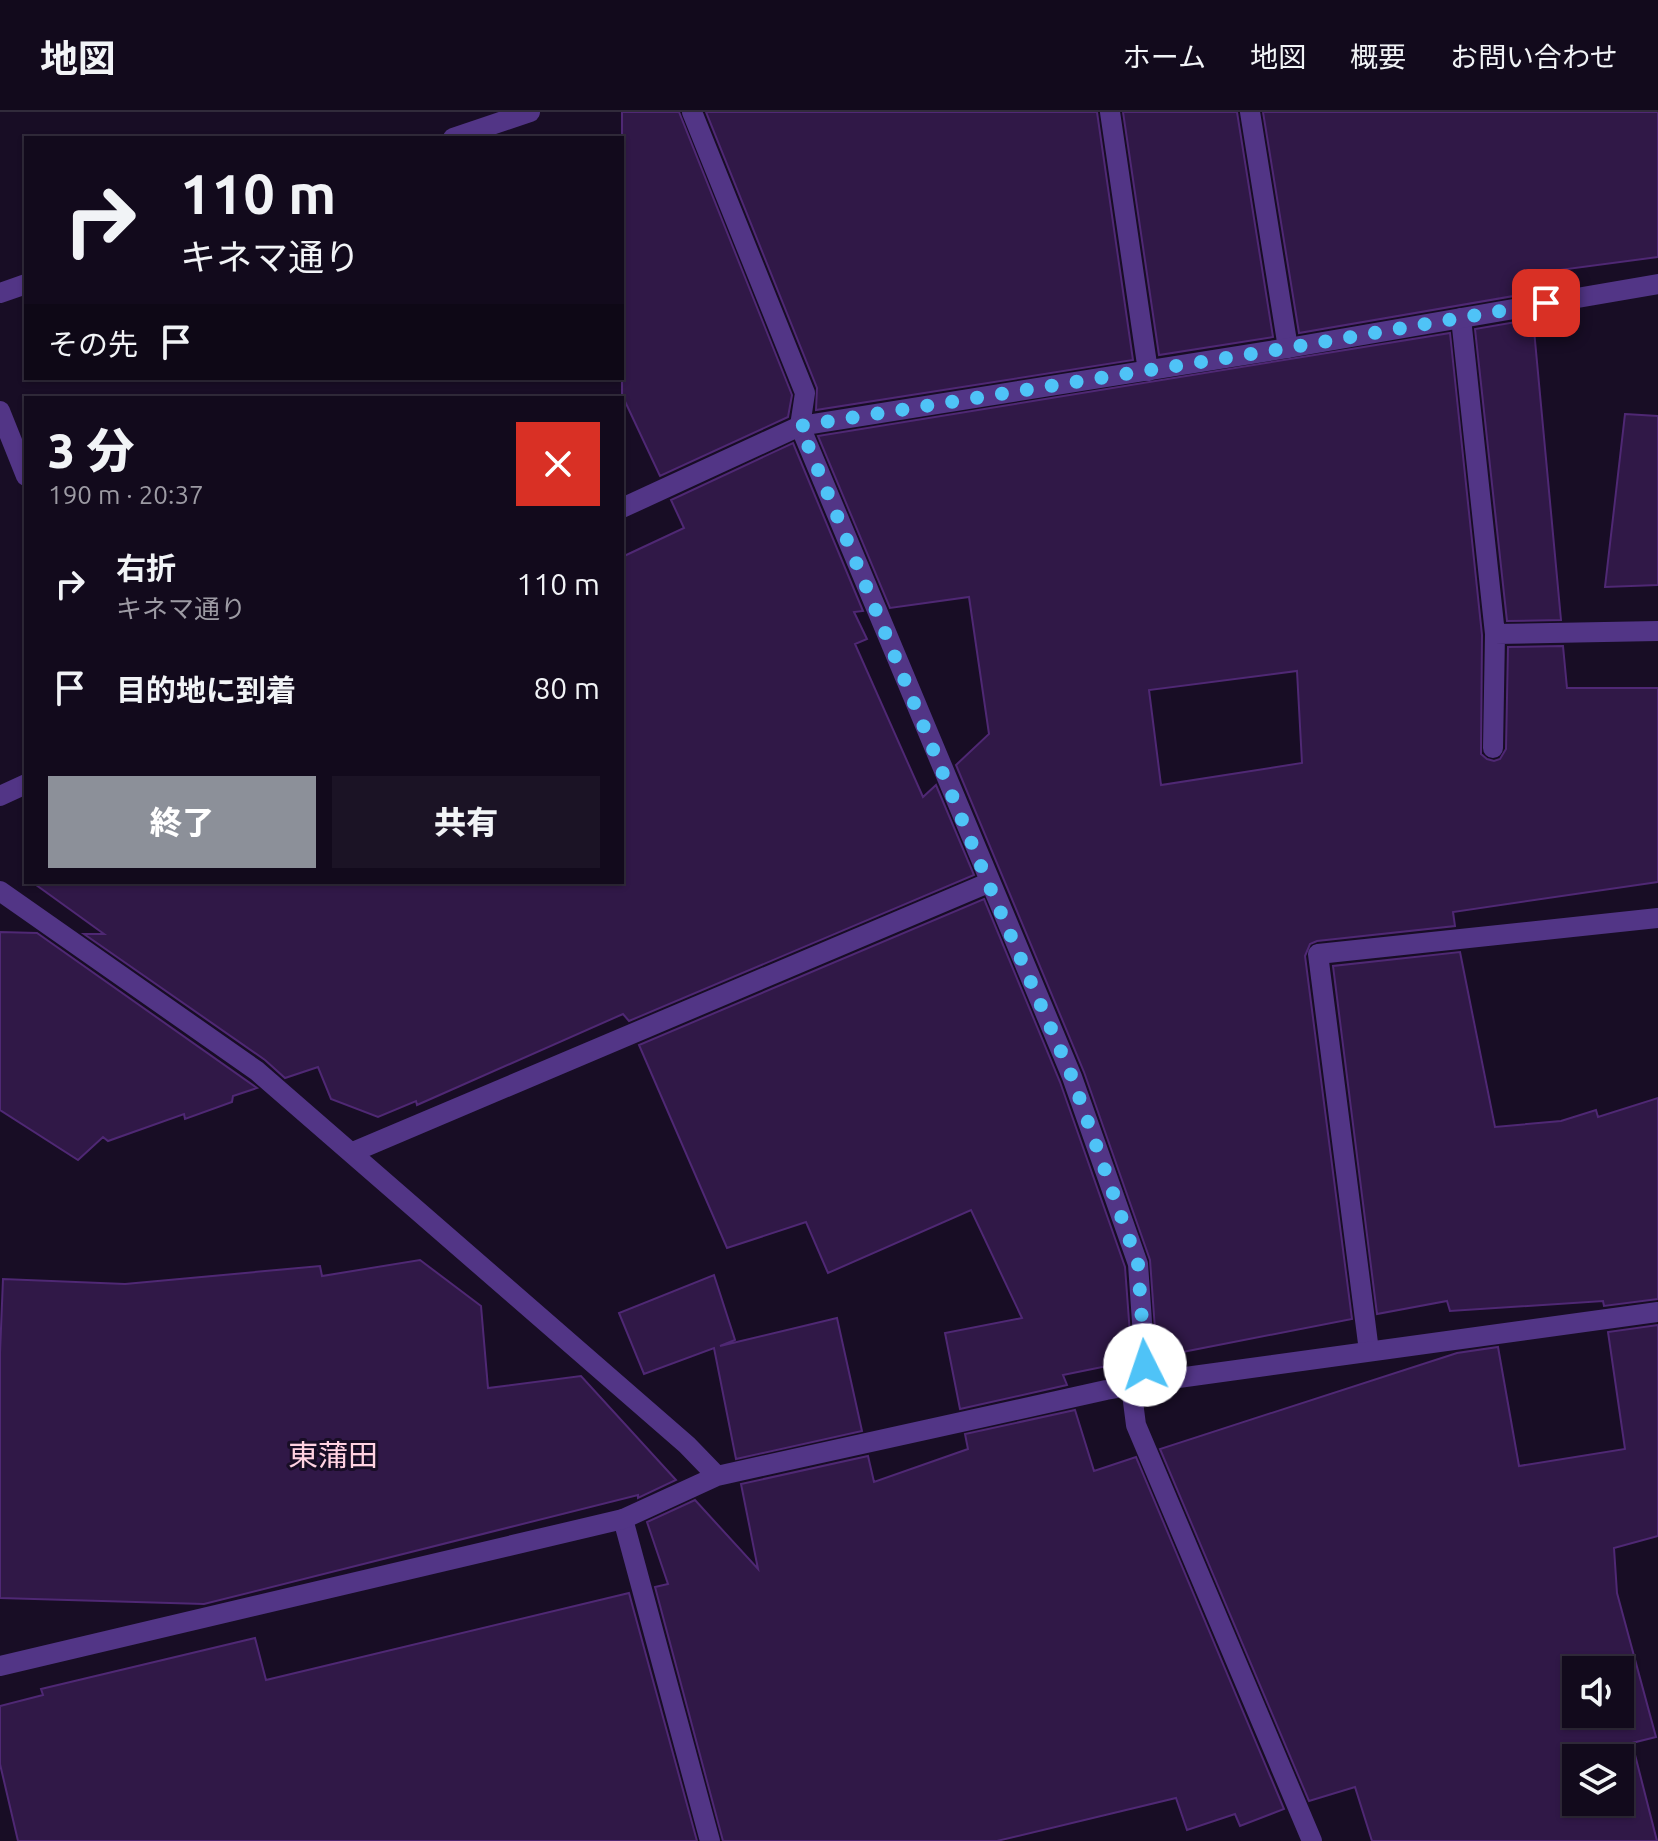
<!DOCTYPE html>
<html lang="ja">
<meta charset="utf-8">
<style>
body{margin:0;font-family:Ubuntu,"Noto Sans JP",sans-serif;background:#1b1325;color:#f1f3f6;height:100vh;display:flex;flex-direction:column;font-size:30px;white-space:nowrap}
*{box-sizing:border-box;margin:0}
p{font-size:26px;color:#9c9aa3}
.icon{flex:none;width:44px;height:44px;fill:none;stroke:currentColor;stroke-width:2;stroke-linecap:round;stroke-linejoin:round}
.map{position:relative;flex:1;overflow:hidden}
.details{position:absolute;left:24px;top:284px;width:600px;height:488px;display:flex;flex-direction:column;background:#120a1c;border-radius:0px;box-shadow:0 2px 6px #0004,0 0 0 2px #312b3b}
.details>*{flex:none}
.guide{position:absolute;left:24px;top:24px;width:600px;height:244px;border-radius:0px;box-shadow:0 2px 6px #0004,0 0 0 2px #312b3b;background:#120a1c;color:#f1f3f6;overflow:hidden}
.fabs{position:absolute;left:1562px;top:1544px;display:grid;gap:16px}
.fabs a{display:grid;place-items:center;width:72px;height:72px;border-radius:0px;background:#120a1c;box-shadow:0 2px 6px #0004,0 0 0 2px #312b3b;font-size:40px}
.pin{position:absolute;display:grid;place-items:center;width:68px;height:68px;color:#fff;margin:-34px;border-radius:16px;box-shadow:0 4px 12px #0006}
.me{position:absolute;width:88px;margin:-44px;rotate:356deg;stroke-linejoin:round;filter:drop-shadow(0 0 6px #0008)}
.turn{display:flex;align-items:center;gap:28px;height:168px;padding:0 24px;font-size:36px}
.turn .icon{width:104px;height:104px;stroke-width:2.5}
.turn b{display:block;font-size:56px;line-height:68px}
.then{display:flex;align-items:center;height:76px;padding:0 24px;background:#0003;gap:16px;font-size:30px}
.round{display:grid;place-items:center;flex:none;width:84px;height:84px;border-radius:0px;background:#1b1325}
.headline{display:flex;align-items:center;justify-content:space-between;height:136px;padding:0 24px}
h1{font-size:48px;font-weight:800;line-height:60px}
.cta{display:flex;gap:16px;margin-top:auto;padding:16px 24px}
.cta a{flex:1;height:92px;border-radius:0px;background:#8c9099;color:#fff;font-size:32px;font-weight:800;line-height:92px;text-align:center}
.cta a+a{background:#1b1325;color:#f1f3f6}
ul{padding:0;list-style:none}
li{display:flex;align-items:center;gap:24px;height:104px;padding:0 24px}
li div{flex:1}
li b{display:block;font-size:30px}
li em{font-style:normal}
header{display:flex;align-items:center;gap:48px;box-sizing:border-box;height:112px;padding:0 40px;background:#120a1c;border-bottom:2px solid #312b3b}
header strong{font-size:38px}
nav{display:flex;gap:44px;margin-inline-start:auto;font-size:28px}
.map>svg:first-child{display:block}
.building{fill:#301847;stroke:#4f2874;stroke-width:2;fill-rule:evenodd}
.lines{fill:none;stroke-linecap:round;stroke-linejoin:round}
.service{stroke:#523586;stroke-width:20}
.minor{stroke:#523586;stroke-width:20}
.tertiary{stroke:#523586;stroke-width:20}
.route{stroke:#4fc3f7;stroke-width:14;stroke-dasharray:0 25.2}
.labels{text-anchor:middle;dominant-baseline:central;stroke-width:6;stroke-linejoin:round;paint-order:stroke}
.quarter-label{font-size:30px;fill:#ffd2e1;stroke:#180d25}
</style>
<header>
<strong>地図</strong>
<nav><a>ホーム</a><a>地図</a><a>概要</a><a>お問い合わせ</a></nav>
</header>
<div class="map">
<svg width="1658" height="1729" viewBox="0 0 1658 1729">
<rect width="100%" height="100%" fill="#180d25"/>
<!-- building -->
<path class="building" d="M 622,0 L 679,0 L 792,283 L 788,305 L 660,364 L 622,283 Z
M 706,0 L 1097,0 L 1133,248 L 816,298 L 817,276 Z
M 1123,0 L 1237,0 L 1273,225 L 1159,243 Z
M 1263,0 L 1658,0 L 1658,145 L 1529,162 L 1531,181 L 1299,221 Z
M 1533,207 L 1561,508 L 1507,509 L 1475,217 Z
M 1450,221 L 1482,523 L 1481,642 L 1487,647 L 1494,649 L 1500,647 L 1506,637 L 1508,535 L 1563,534 L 1567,576 L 1658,576 L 1658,770 L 1453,800 L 1455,814 L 1317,829 L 1310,832 L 1305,844 L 1352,1207 L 1157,1245 L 1150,1148 L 1084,960 L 956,653 L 989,622 L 969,485 L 890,496 L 818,324 ZM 1297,559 L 1302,651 L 1161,673 L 1149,578 Z
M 1625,302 L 1658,304 L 1658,473 L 1605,475 Z
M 793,331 L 863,499 L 854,500 L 867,527 L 855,532 L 923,685 L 936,673 L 974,763 L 629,909 L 623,902 L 417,993 L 416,989 L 378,1005 L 331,987 L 318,955 L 285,966 L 265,948 L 84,822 L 104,822 L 32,770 L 622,770 L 622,445 L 684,416 L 671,388 Z
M 984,787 L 1060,970 L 1125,1155 L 1132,1249 L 1063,1263 L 1067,1273 L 960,1297 L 945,1221 L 1022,1206 L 971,1098 L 828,1161 L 806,1110 L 727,1136 L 639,933 Z
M 0,820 L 37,821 L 257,976 L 233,984 L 232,990 L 185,1007 L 184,1002 L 108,1029 L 103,1025 L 78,1048 L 0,998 Z
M 1460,840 L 1495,1015 L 1561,1009 L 1596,998 L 1598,1005 L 1658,986 L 1658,1187 L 1604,1194 L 1603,1189 L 1450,1199 L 1447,1189 L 1377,1202 L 1333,854 Z
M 420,1148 L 481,1194 L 488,1276 L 581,1264 L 676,1368 L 638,1386 L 638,1383 L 204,1492 L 0,1486 L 0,1241 L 3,1167 L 125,1172 L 320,1154 L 322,1164 Z
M 714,1163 L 735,1228 L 720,1234 L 837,1206 L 862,1319 L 736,1347 L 714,1236 L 644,1262 L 619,1201 Z
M 1658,1213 L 1658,1424 L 1614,1436 L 1617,1481 L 1656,1625 L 1632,1631 L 1657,1729 L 1372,1729 L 1355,1675 L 1309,1689 L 1160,1337 L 1457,1241 L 1498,1235 L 1519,1354 L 1625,1337 L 1608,1220 ZM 1576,1558 L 1620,1558 L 1620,1602 L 1576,1602 ZM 1576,1646 L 1620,1646 L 1620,1690 L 1576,1690 Z
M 1075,1298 L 1094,1359 L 1136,1345 L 1284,1697 L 1240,1714 L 1235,1702 L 1187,1718 L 1176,1686 L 997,1729 L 723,1729 L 655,1475 L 668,1472 L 647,1410 L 695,1388 L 758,1457 L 741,1372 L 868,1344 L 874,1370 L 968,1337 L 965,1322 Z
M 629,1481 L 697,1729 L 18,1729 L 0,1652 L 0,1594 L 43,1583 L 41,1577 L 255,1526 L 266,1568 Z"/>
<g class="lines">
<!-- service -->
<path class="service" d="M 1110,0 L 1148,259
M 1250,0 L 1288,236
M 1461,206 L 1495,522 L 1493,636
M 1495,522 L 1658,519
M 1369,1239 L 1318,842 L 1658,806
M 623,1407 L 710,1729"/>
<!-- minor -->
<path class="minor" d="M 692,0 L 805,281 L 800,314 L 1072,965 L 1138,1152 L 1145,1253 L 1131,1274 L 1136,1313 L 1312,1729
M 453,26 L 530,0
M 0,181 L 26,172
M 0,299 L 26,364
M 0,779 L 257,959 L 687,1333 L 717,1364
M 353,1040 L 988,771
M 0,1554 L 623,1407 L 717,1364 L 1106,1278 L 1171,1267 L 1658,1200"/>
<!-- tertiary -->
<path class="tertiary" d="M 622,396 L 800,314 L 1288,236 L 1658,172
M 0,684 L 26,672"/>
</g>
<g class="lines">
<!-- route -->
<path class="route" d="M 1145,1253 L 1138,1152 L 1072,965 L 988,771 L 800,314 L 1288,236 L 1546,191"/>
</g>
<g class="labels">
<!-- quarter labels -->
<g class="quarter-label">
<text x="333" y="1343">東蒲田</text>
</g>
</g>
</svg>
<div class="fabs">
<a><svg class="icon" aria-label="sound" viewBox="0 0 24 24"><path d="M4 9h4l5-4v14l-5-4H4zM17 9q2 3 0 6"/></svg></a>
<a><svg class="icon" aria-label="layers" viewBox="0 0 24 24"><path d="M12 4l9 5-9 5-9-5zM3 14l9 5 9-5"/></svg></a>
</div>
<div class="pin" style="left:1546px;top:191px;background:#d93025"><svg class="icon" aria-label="arrive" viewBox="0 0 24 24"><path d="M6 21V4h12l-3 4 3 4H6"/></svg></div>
<svg class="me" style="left:1145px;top:1253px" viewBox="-20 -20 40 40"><circle r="19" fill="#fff"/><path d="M0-13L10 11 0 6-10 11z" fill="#4fc3f7"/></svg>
<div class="guide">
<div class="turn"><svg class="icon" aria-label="right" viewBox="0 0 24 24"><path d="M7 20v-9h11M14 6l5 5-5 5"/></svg><div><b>110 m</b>キネマ通り</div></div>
<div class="then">その先<svg class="icon" aria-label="arrive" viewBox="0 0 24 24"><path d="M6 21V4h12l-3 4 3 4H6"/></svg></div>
</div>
<section class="details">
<div class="headline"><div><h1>3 分</h1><p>190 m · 20:37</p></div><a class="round" style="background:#d93025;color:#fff"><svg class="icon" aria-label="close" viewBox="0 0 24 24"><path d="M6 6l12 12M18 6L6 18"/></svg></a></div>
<ul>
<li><svg class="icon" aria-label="right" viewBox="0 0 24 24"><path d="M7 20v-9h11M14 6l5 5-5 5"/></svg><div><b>右折</b><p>キネマ通り</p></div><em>110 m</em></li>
<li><svg class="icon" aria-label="arrive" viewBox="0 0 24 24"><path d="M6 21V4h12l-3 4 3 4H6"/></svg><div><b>目的地に到着</b></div><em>80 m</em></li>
</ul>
<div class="cta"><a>終了</a><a>共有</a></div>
</section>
</div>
